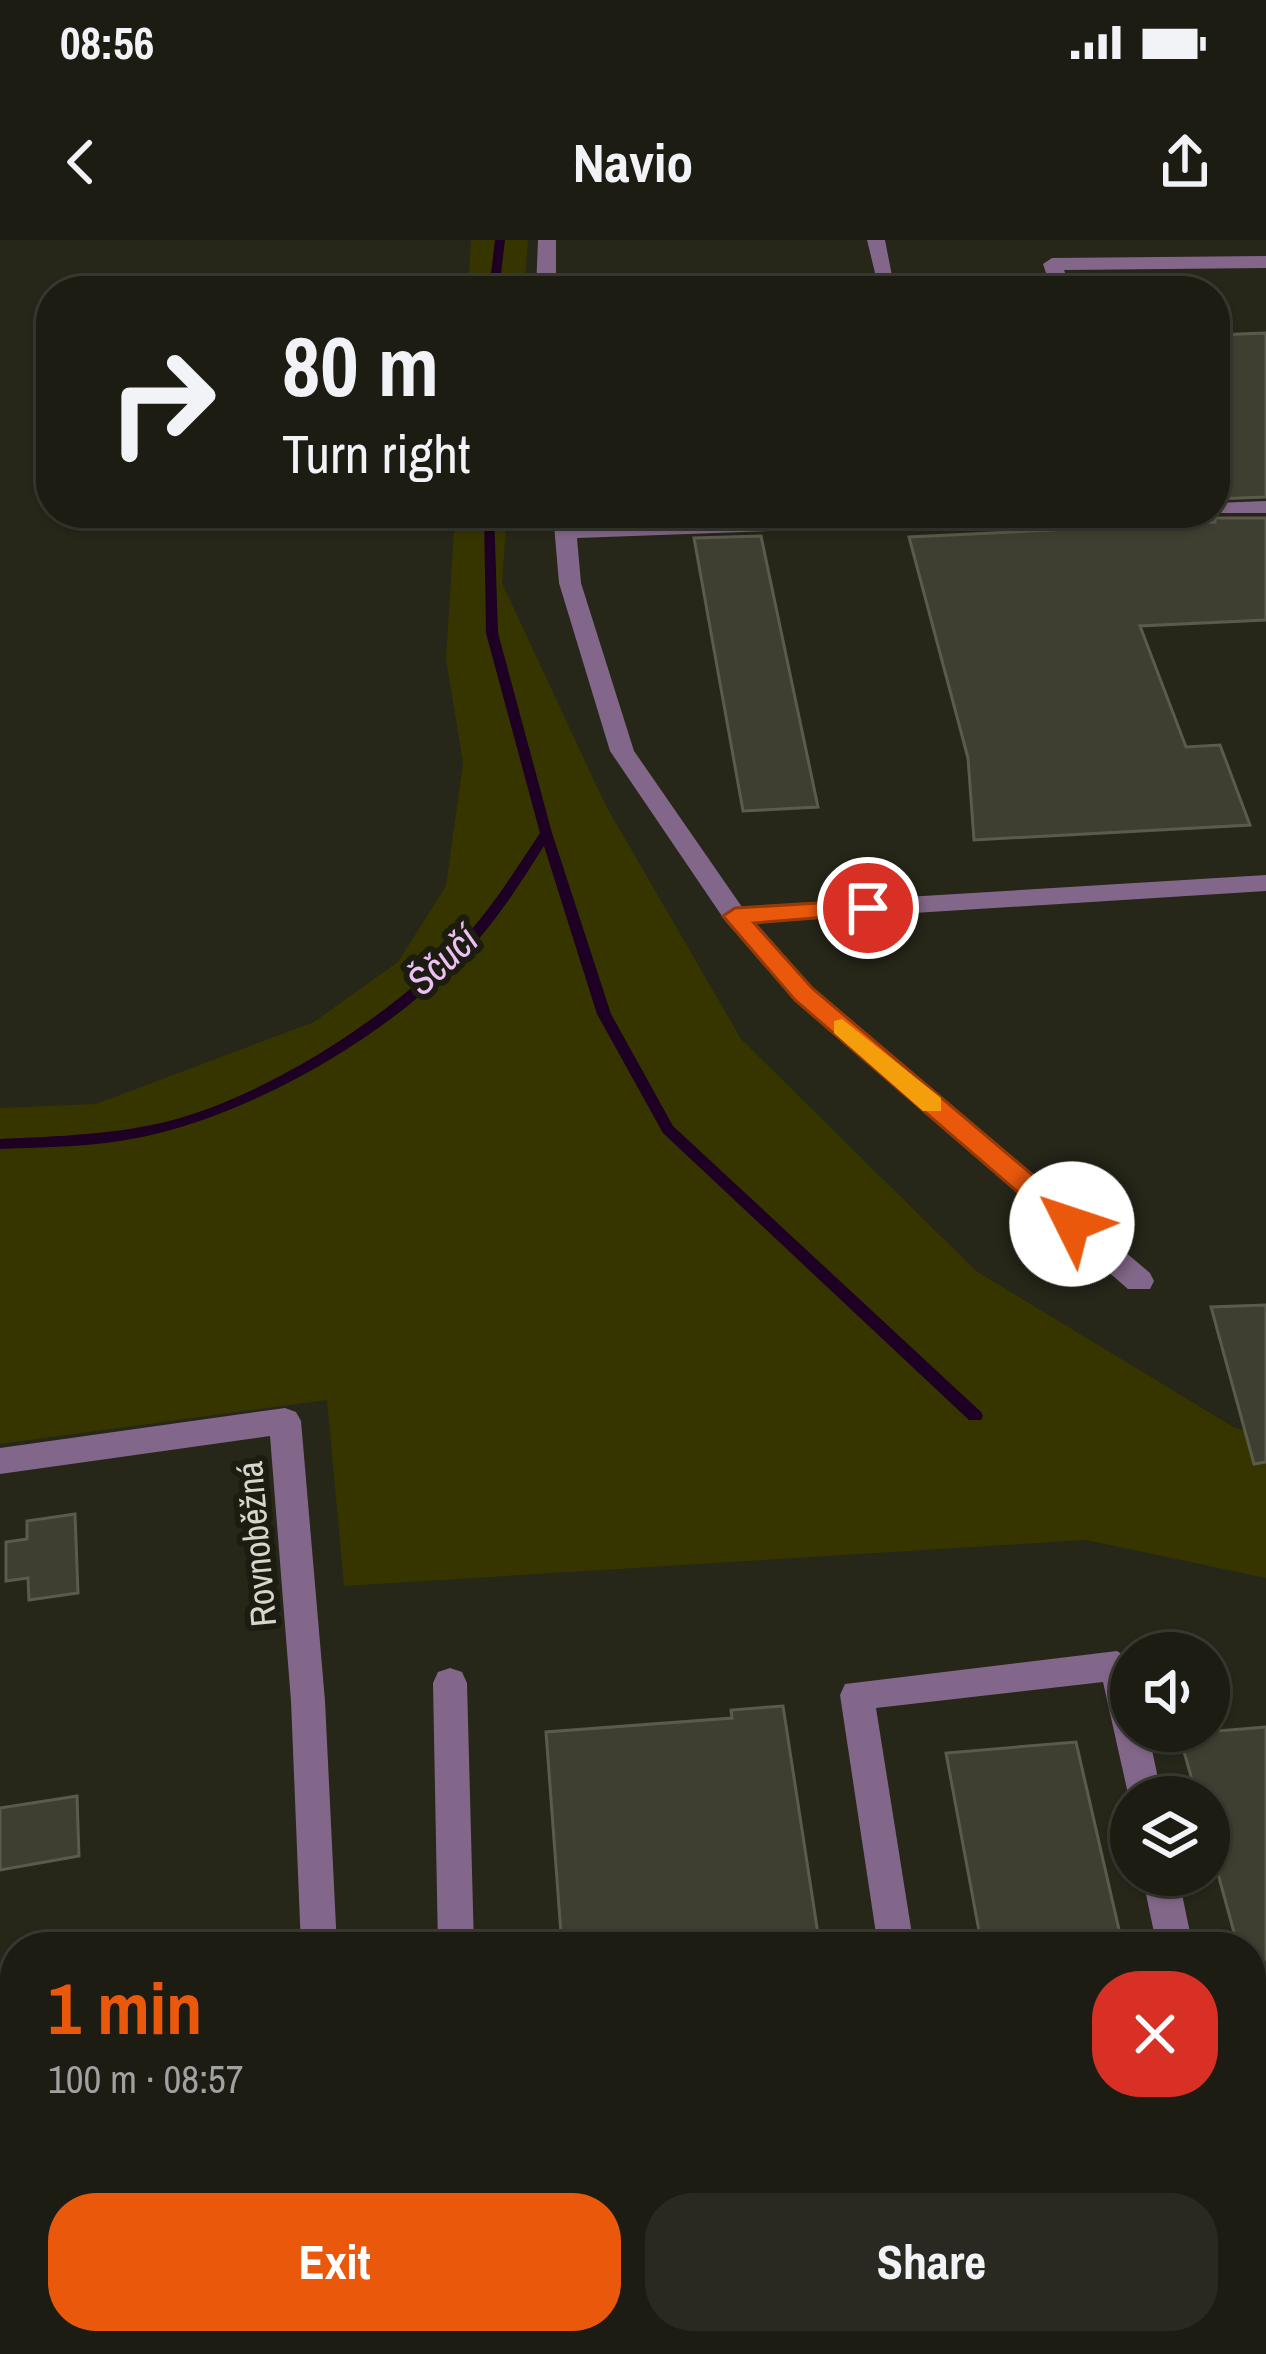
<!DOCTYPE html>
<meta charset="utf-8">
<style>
body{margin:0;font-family:"Archivo Narrow",sans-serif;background:#292921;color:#f1f3f6;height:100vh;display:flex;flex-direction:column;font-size:45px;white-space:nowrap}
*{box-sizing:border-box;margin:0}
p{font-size:39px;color:#a0a1a0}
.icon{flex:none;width:66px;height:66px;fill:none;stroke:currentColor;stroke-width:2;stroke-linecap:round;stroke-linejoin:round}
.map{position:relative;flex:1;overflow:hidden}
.drawer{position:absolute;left:0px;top:1692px;width:1266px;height:423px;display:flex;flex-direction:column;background:#1c1c13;border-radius:48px 48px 0 0;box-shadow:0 3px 9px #0004,0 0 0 3px #3a3a33}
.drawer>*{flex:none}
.banner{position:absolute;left:36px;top:36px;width:1194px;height:252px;border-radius:48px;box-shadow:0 3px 9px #0004,0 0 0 3px #3a3a33;background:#1c1c13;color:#f1f3f6;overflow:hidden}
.controls{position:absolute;left:1110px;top:1392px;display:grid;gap:24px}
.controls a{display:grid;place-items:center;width:120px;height:120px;border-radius:50%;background:#1c1c13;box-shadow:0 3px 9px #0004,0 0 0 3px #3a3a33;font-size:60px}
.pin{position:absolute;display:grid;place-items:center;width:102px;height:102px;color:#fff;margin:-51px;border:6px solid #fff;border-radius:50%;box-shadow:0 3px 12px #0007}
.me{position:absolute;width:132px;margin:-66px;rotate:311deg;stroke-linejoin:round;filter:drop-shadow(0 0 9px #0008)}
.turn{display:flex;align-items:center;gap:42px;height:252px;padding:0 48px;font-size:54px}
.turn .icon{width:156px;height:156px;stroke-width:2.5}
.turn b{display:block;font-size:84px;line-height:102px}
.round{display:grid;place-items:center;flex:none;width:126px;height:126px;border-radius:48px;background:#292921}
.headline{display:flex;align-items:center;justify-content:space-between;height:204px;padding:0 48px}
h1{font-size:72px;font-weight:800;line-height:90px;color:#ea580c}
.action{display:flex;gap:24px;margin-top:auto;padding:24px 48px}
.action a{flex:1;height:138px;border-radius:48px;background:#ea580c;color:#fff;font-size:48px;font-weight:800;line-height:138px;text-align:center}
.action a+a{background:#292921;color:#f1f3f6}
.status{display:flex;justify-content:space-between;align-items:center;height:84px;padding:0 60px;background:#1c1c13;direction:ltr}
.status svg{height:33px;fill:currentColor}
header{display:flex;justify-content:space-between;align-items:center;height:156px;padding:0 48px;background:#1c1c13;font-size:54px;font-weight:800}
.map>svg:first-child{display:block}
.green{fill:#363500}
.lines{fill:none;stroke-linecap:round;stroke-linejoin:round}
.stream{fill:#1d0023;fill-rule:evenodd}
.building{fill:#3f3f31;stroke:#5b5b4d;stroke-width:3}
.minor{fill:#83678a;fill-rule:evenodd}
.route{fill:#ea580c;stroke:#983908;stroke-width:3}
.slow{fill:#f59e0b}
.labels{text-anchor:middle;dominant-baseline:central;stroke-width:12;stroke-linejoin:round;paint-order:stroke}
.street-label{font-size:36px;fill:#d6d6ce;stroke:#1c1c10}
.water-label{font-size:39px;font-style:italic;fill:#ecc0f7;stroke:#1c1c10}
</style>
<div class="status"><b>08:56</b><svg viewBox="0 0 49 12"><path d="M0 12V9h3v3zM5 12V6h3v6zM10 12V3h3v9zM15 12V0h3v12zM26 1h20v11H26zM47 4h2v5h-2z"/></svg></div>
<header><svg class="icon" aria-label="back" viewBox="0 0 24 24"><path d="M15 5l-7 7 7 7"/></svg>Navio<svg class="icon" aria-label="share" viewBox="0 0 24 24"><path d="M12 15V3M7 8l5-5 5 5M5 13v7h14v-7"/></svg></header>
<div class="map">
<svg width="1266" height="2114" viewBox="0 0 1266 2114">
<rect width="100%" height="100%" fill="#262619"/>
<!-- green -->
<path class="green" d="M 471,0 L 528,0 L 524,51 L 468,51 Z
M 455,273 L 507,273 L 502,343 L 605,564 L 741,799 L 976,1031 L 1235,1188 L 1266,1196 L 1266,1338 L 1086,1300 L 344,1346 L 327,1160 L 0,1204 L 0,868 L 96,864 L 314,782 L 398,722 L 446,646 L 463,523 L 446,419 Z"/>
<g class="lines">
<!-- stream -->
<path class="stream" d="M 495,0 L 505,0 L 499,51 L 489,51 Z
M 484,273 L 494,273 L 498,393 L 552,593 L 611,774 L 673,886 L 981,1172 L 983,1176 L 981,1180 L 969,1180 L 663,893 L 597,774 L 544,606 C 521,642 498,679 469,710 C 388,796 253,875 137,898 C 92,907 46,907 0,909 L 0,899 C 58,896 116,895 173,880 C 270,854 398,772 465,697 C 494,665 516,629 540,593 L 486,393 Z"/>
</g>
<!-- building -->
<path class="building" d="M 1266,93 L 1266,257 L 1215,259 L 1215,95 Z
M 1215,278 L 1266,278 L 1266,380 L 1140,386 L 1186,507 L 1220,505 L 1250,585 L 974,600 L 968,518 L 909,297 L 1215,282 Z
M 761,296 L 818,567 L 743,571 L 694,298 Z
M 1266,1065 L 1266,1222 L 1254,1224 L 1211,1067 Z
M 75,1274 L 78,1353 L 29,1360 L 28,1338 L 6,1341 L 6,1302 L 27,1299 L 27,1281 Z
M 783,1466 L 820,1707 L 562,1707 L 546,1492 L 732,1478 L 731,1470 Z
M 1266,1487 L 1266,1763 L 1254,1765 L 1251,1707 L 1238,1707 L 1209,1601 L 1209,1557 L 1197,1557 L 1179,1494 Z
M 1076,1502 L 1123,1707 L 982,1707 L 946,1513 Z
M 77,1556 L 79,1616 L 0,1630 L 0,1568 Z"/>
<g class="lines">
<!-- minor -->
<path class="minor" d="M 538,0 L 556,0 L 556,51 L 536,51 Z
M 867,0 L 885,0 L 893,41 L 876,37 Z
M 1266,16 L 1266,28 L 1064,30 L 1072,51 L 1052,51 L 1043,24 L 1052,18 Z
M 1266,261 L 1266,273 L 1207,273 L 1215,273 L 1215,263 Z
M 553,273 L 575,273 L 576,285 L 920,273 L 1115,273 L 1104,279 L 577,298 L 581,343 L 634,511 L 742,667 L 1266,635 L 1266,651 L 756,683 L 813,748 L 1150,1033 L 1154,1041 L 1150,1049 L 1128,1049 L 795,760 L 726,682 L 610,511 L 559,343 Z
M 285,1168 L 296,1172 L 301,1181 L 325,1461 L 337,1707 L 301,1707 L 291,1461 L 270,1196 L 0,1234 L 0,1208 Z
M 1117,1411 L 1131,1420 L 1131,1491 L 1148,1491 L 1162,1557 L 1131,1557 L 1131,1567 L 1103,1442 L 876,1468 L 914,1707 L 878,1707 L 840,1455 L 845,1444 Z
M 450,1428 L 462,1432 L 467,1443 L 474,1707 L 438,1707 L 433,1443 L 438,1432 Z
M 1142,1635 L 1178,1635 L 1193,1707 L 1157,1707 Z
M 15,1850 L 15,1888 L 0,1890 L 0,1852 Z
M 1251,1963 L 1266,1971 L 1266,2044 L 1251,2036 Z
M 1266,2072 L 1266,2114 L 1236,2108 L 1234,2114 L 1101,2114 L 1107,2100 L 1251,2100 L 1251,2074 Z
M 305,2100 L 347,2100 L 343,2114 L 301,2114 Z
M 445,2100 L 487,2100 L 487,2114 L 445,2114 Z
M 935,2100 L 977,2100 L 979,2114 L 937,2114 Z"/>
</g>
<!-- route -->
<path class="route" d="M 868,660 L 876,662 L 876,673 L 754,683 L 812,748 L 1082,977 L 1082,991 L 1063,991 L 795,760 L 723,676 L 735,668 Z"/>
<!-- slow -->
<path class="slow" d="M 842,779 L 941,858 L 941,871 L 923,871 L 834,793 L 834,781 Z"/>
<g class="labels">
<!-- street labels -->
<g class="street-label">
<text transform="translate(256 1304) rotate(-95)">Rovnoběžná</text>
</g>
<!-- water labels -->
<g class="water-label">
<text transform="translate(442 720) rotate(-43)">Ščučí</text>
</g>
</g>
</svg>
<div class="controls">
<a><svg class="icon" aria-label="sound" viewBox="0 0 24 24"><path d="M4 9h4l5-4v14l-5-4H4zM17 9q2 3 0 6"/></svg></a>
<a><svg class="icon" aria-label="layers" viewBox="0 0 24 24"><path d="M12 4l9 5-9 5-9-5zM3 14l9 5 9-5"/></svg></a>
</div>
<div class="pin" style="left:868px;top:668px;background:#d93025"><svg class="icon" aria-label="arrive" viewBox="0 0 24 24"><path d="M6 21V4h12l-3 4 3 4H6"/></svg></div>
<svg class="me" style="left:1072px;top:984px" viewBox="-20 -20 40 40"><circle r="19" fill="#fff"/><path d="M0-13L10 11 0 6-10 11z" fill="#ea580c"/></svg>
<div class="banner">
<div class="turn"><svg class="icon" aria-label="right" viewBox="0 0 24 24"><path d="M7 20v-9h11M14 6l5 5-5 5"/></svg><div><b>80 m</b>Turn right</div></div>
</div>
<section class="drawer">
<div class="headline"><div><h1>1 min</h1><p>100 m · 08:57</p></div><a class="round" style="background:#d93025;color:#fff"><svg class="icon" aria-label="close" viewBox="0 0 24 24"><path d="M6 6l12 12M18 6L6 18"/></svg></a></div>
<div class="action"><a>Exit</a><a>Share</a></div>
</section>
</div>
